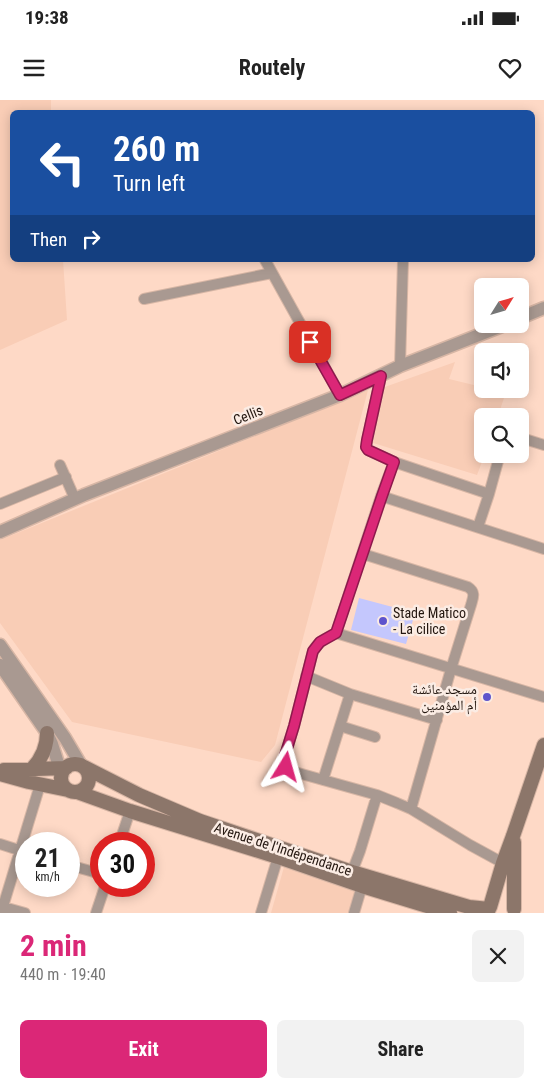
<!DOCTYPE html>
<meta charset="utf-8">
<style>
body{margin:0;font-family:"Roboto Condensed","Noto Naskh Arabic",sans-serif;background:#f2f2f2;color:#222;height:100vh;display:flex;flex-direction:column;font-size:19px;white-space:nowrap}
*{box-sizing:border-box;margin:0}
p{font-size:16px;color:#767676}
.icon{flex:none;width:28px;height:28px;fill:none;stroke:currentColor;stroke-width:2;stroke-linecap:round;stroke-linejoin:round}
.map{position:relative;height:813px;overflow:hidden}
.side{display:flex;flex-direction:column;background:#fff;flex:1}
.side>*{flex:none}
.hud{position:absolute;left:10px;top:10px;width:525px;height:152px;border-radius:8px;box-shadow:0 2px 12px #0003;background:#1a4fa0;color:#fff;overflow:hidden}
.needle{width:32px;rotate:53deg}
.tools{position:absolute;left:474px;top:178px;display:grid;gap:10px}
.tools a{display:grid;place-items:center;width:55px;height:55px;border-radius:8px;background:#fff;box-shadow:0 2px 12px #0003;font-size:25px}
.speed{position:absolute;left:15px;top:732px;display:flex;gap:10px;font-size:25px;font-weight:700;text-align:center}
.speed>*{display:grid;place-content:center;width:65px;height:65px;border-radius:50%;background:#fff;box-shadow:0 2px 12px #0003;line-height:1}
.speed small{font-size:12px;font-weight:400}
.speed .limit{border:8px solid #d22;background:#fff;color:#111}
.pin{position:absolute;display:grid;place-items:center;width:42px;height:42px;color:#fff;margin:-21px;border-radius:10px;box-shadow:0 2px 8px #0006}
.me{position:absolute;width:55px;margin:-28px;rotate:8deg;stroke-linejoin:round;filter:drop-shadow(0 0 4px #0008)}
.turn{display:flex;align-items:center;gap:18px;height:105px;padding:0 20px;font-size:22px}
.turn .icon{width:65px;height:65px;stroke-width:2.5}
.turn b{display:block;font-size:35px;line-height:42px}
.then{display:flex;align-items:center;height:48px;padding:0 20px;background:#0003;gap:10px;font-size:19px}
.round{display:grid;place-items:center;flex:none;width:52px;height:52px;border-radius:8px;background:#f2f2f2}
.headline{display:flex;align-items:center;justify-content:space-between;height:85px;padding:0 20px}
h1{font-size:30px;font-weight:700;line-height:38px;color:#db2777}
.primary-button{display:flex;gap:10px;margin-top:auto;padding:10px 20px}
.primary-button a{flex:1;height:58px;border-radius:8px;background:#db2777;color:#fff;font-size:20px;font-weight:700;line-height:58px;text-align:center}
.primary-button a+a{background:#f2f2f2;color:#222}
.status{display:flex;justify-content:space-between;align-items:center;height:35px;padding:0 25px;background:#fff;direction:ltr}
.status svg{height:14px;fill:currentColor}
header{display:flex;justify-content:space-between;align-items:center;height:65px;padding:0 20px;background:#fff;font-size:22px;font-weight:700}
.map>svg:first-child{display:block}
.built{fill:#f9cdb6}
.green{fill:#c4c7fd}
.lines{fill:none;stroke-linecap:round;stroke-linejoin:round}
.minor-casing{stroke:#d7b6a5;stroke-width:12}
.tertiary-casing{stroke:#d7b6a5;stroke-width:15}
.secondary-casing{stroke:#d7b6a5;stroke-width:16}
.minor{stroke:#a99991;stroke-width:10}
.tertiary{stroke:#a99991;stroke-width:12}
.secondary{stroke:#8c766a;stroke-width:14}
.route-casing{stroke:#8e194d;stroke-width:12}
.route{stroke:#db2777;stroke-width:9}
.poi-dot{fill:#5e54cc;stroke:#fbece4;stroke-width:2}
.labels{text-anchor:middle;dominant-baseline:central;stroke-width:5;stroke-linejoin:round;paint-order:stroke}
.street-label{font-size:14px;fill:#23160f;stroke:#fbece4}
.poi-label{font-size:14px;fill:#23160f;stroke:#fbece4;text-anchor:start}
</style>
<div class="status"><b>19:38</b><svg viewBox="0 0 49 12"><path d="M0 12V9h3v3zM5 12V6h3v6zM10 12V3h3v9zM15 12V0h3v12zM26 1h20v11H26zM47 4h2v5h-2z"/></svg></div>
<header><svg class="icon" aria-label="menu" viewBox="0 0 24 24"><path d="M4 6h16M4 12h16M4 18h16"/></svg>Routely<svg class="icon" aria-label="heart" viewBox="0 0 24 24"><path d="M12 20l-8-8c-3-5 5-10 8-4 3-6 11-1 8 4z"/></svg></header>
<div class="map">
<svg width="544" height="813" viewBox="0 0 544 813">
<rect width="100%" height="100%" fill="#fed9c6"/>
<!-- built -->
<path class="built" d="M 0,0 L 51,0 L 51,12 L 12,12 L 12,160 L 63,160 L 67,220 L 0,250 Z
M 455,262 L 449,279 L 482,287 L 482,289 L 507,289 L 498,316 L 482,316 L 482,354 L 485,354 L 477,375 L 370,342 L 382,288 Z
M 368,290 L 275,645 L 261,662 L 72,622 L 0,523 L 0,440 Z
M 284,767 L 356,788 L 349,813 L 271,813 Z"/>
<!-- green -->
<path class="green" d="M 359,498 L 415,513 L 406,544 L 351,530 Z"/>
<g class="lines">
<!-- minor casing -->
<g class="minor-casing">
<path id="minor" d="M 265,160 L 340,295
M 144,199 L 272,173
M 400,266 L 403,160
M 381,276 L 367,340 L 366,347 L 368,350 L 394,362 L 489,394
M 520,339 L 528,340 L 544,345
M 394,362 L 381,396 L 336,533 C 326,538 318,542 313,551 L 294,626 L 283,662 L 285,667 L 291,671 L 377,695 L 397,703 L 411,709 L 470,745 L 503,763
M 60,365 L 75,399
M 381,396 L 544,449
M 0,404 L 66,377
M 478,427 L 489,394 L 500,354
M 363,454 L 468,487 C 476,492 473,498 471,505 L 451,569 L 411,709
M 336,533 L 544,597
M 306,576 L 350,594 L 437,620
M 340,626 L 375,637
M 323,680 L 350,594
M 0,744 L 25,752
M 119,744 L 130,711
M 69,765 L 101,774
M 352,772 L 360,751 L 377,695
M 0,806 L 25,813
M 1,813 L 40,685
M 96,813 L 105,786
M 261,813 L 278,757
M 354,813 L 362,786"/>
</g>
<!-- tertiary casing -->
<g class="tertiary-casing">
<path id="tertiary" d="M 520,218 L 544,208
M 0,432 L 84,395 L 340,295 L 400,266 L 507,224
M 0,545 L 65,638 L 81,665
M 0,565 L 47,633 L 52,644 L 62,676"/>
</g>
<!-- secondary casing -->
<g class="secondary-casing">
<path id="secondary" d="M61 678a14 14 0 1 1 28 0a14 14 0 1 1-28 0Z
M 84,667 L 139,695 L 200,721 L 352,772 L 452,802 L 469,807 L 489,809
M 4,670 L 66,668
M 31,670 C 42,659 47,648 47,633
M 0,674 L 29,682 L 68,690
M 77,692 L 130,711 L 278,757 L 362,786 L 450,813
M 514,742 L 514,809
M 490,807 L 503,763 L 513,736 L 544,645"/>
</g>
<!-- minor -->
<use href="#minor" class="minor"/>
<!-- tertiary -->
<use href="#tertiary" class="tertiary"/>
<!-- secondary -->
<use href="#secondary" class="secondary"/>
</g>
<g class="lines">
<!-- route casing -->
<g class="route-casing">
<path id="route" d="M 286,667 L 283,662 L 294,626 L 313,551 L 320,542 L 336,533 L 382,396 L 394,362 L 368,350 L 366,347 L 367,340 L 381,276 L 340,295 L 310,242"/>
</g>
<!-- route -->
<use href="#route" class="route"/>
</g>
<!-- markers -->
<g class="poi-dot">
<circle cx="383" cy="521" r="5"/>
<circle cx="487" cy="597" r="5"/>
</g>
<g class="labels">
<!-- street labels -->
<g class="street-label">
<text transform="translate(248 315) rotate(-22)">Cellis</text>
<text transform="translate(283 749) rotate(18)">Avenue de l'Indépendance</text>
</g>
<!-- poi labels -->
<g class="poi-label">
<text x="393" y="513">Stade Matico<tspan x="393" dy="16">- La cilice</tspan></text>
<text x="477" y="589" text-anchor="end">مسجد عائشة<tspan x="477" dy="16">أم المؤمنين</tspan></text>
</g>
</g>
</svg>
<div class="tools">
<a><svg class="needle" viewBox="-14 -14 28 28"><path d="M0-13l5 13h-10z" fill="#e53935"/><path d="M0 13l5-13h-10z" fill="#767676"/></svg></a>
<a><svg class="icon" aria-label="sound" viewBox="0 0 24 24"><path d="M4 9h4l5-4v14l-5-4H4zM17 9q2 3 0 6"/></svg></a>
<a><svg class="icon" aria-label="search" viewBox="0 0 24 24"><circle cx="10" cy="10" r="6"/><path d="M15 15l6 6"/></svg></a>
</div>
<div class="speed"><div>21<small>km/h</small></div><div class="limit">30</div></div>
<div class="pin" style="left:310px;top:242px;background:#d93025"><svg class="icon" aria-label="arrive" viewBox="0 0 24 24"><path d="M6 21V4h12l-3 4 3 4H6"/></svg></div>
<svg class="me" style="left:286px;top:667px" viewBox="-20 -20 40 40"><path d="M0-17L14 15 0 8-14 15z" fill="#db2777" stroke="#fff" stroke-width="4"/></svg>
<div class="hud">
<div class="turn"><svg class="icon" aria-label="left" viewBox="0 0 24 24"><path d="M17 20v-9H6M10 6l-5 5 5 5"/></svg><div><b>260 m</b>Turn left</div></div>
<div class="then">Then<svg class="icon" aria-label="right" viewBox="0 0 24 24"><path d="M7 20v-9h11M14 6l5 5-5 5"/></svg></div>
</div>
</div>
<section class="side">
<div class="headline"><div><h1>2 min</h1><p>440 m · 19:40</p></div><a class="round"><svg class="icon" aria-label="close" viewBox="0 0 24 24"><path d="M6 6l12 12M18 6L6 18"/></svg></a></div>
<div class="primary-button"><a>Exit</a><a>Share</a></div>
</section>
